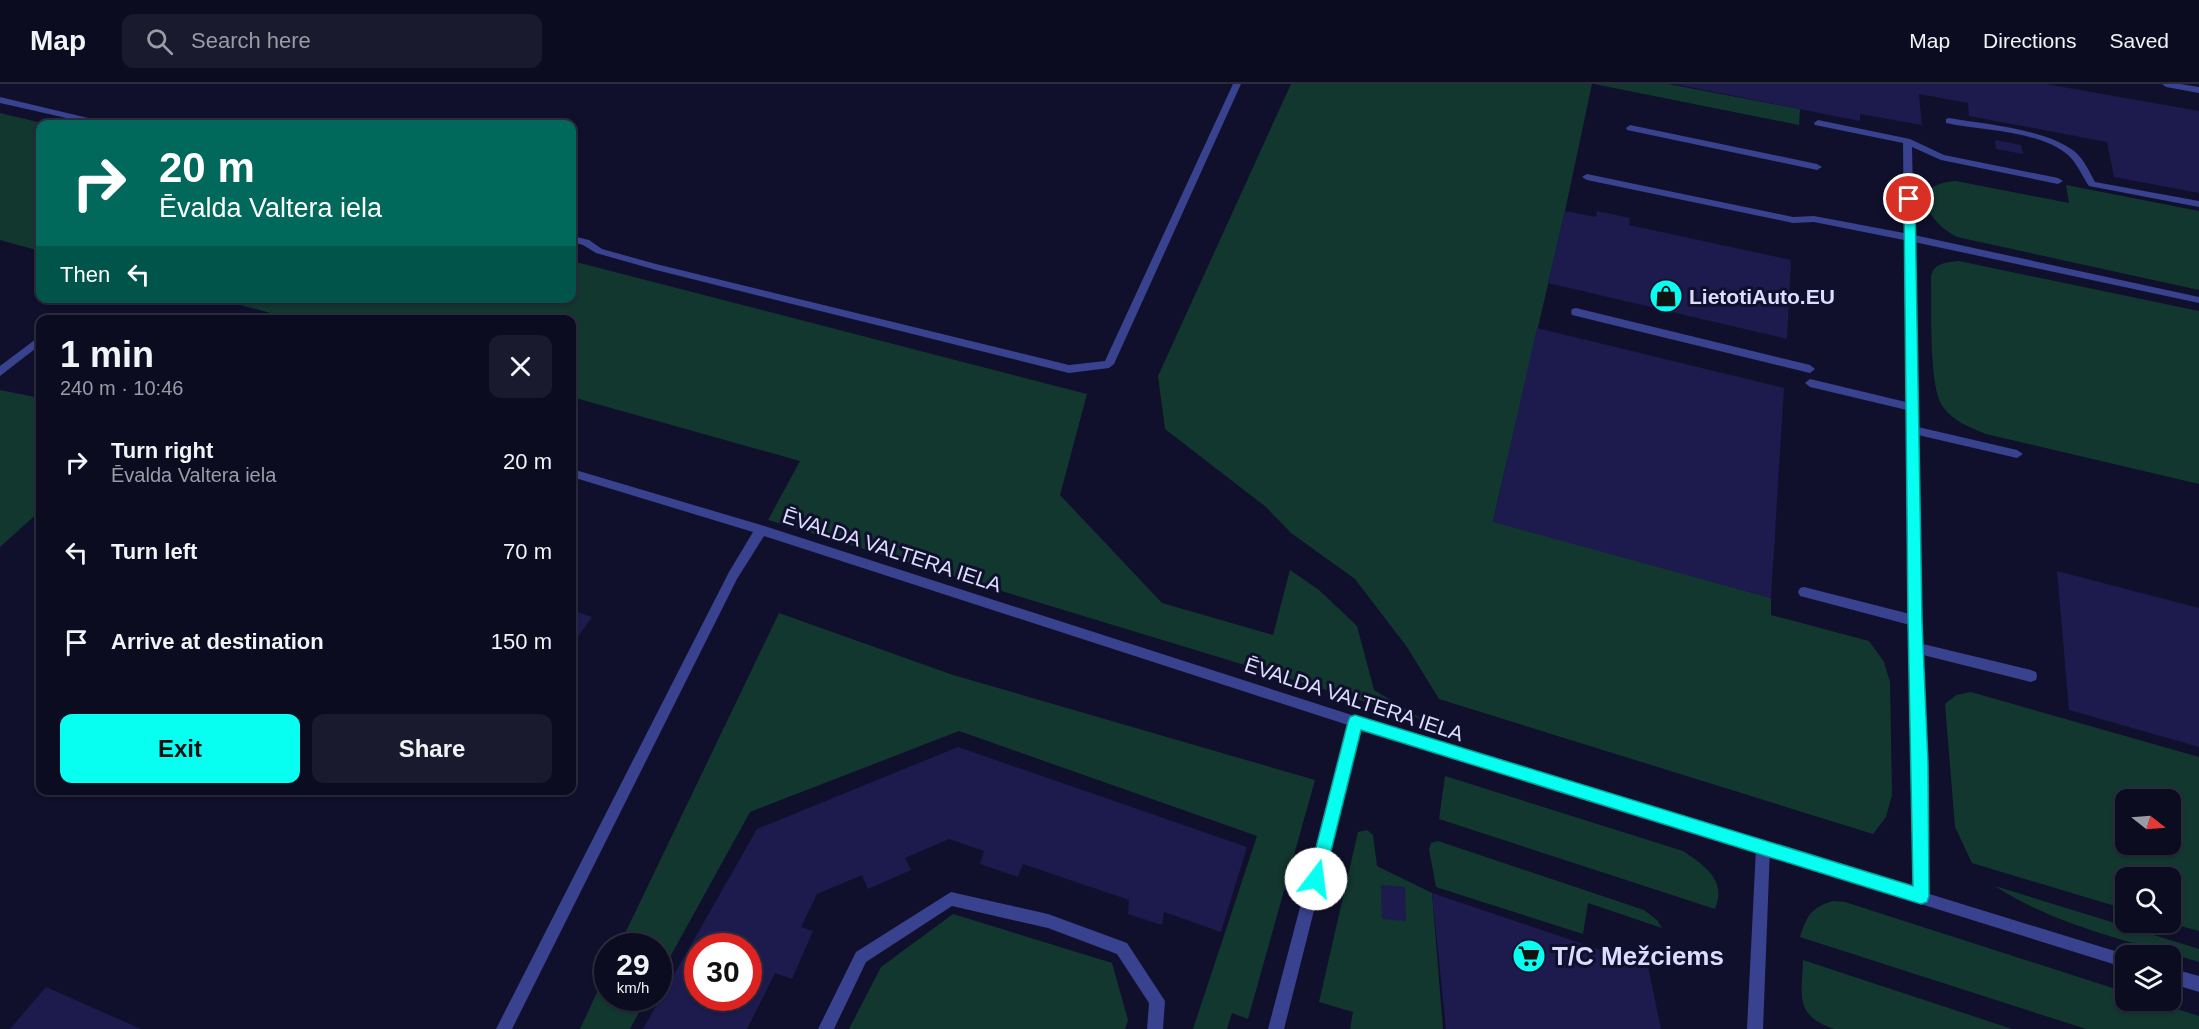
<!DOCTYPE html>
<meta charset="utf-8">
<style>
body{margin:0;font-family:Arial,sans-serif;background:#1a1a2e;color:#f1f3f6;height:100vh;display:flex;flex-direction:column;font-size:22px;white-space:nowrap}
*{box-sizing:border-box;margin:0}
p{font-size:20px;color:#9a9ba5}
.icon{flex:none;width:33px;height:33px;fill:none;stroke:currentColor;stroke-width:2;stroke-linecap:round;stroke-linejoin:round}
.map{position:relative;flex:1;overflow:hidden}
.drawer{position:absolute;left:36px;top:231px;width:540px;height:480px;display:flex;flex-direction:column;background:#0c0c21;border-radius:12px;box-shadow:0 2px 4px #0004,0 0 0 2px #2c2c3f}
.drawer>*{flex:none}
.banner{position:absolute;left:36px;top:36px;width:540px;height:183px;border-radius:12px;box-shadow:0 2px 4px #0004,0 0 0 2px #2c2c3f;background:#00695c;color:#fff;overflow:hidden}
.needle{width:39px;rotate:107deg}
.buttons{position:absolute;left:2115px;top:705px;display:grid;gap:12px}
.buttons a{display:grid;place-items:center;width:66px;height:66px;border-radius:12px;background:#0c0c21;box-shadow:0 2px 4px #0004,0 0 0 2px #2c2c3f;font-size:30px}
.speed{position:absolute;left:594px;top:849px;display:flex;gap:12px;font-size:30px;font-weight:700;text-align:center}
.speed>*{display:grid;place-content:center;width:78px;height:78px;border-radius:50%;background:#0c0c21;box-shadow:0 2px 4px #0004,0 0 0 2px #2c2c3f;line-height:1}
.speed small{font-size:15px;font-weight:400}
.speed .limit{border:9px solid #d22;background:#fff;color:#111}
.pin{position:absolute;display:grid;place-items:center;width:51px;height:51px;color:#fff;margin:-26px;border:3px solid #fff;border-radius:50%;box-shadow:0 2px 6px #0007}
.me{position:absolute;width:66px;margin:-33px;rotate:15deg;stroke-linejoin:round;filter:drop-shadow(0 0 4px #0008)}
.turn{display:flex;align-items:center;gap:21px;height:126px;padding:0 24px;font-size:27px}
.turn .icon{width:78px;height:78px;stroke-width:2.5}
.turn b{display:block;font-size:42px;line-height:51px}
.then{display:flex;align-items:center;height:57px;padding:0 24px;background:#0003;gap:12px;font-size:22px}
.round{display:grid;place-items:center;flex:none;width:63px;height:63px;border-radius:12px;background:#1a1a2e}
.head{display:flex;align-items:center;justify-content:space-between;height:102px;padding:0 24px}
h1{font-size:36px;font-weight:700;line-height:45px}
.button{display:flex;gap:12px;margin-top:auto;padding:12px 24px}
.button a{flex:1;height:69px;border-radius:12px;background:#07fff1;color:#111;font-size:24px;font-weight:700;line-height:69px;text-align:center}
.button a+a{background:#1a1a2e;color:#f1f3f6}
ul{padding:0;list-style:none}
li{display:flex;align-items:center;gap:18px;height:90px;padding:0 24px}
li div{flex:1}
li b{display:block;font-size:22px}
li em{font-style:normal}
header{display:flex;align-items:center;gap:36px;box-sizing:border-box;height:84px;padding:0 30px;background:#0c0c21;border-bottom:2px solid #2c2c3f}
header strong{font-size:28px}
nav{display:flex;gap:33px;margin-inline-start:auto;font-size:21px}
.search{width:420px;height:54px;background:#1a1a2e;display:flex;align-items:center;gap:15px;box-sizing:border-box;padding:0 21px;border-radius:12px;color:#9a9ba5;font-size:22px}
.map>svg:first-child{display:block}
.green{fill:#12372f;fill-rule:evenodd}
.building{fill:#1d1a4e;fill-rule:evenodd}
.lines{fill:none;stroke-linecap:round;stroke-linejoin:round}
.service{fill:#38428e;fill-rule:evenodd}
.minor{fill:#38428e;fill-rule:evenodd}
.route{fill:#07fff1;stroke:#05a69d;stroke-width:1.5}
.labels{text-anchor:middle;dominant-baseline:central;stroke-width:6;stroke-linejoin:round;paint-order:stroke}
.poi-label{font-size:21px;font-weight:bold;fill:#dbdcff;stroke:#10102c;text-anchor:start}
.street-label{font-size:21px;fill:#dbdcff;stroke:#10102c}
.near-poi-label{font-size:26px;font-weight:bold;fill:#dbdcff;stroke:#10102c;text-anchor:start}
</style>
<header>
<strong>Map</strong>
<div class="search"><svg class="icon" aria-label="search" viewBox="0 0 24 24"><circle cx="10" cy="10" r="6"/><path d="M15 15l6 6"/></svg>Search here</div>
<nav><a>Map</a><a>Directions</a><a>Saved</a></nav>
</header>
<div class="map">
<svg width="2199" height="945" viewBox="0 0 2199 945">
<rect width="100%" height="100%" fill="#10102c"/>
<!-- green -->
<path class="green" d="M 1291,0 L 1592,0 L 1565,127 L 1493,437 L 1771,514 L 1771,531 L 1869,557 L 1884,578 L 1890,598 L 1892,711 L 1886,733 L 1873,750 L 1439,615 L 1407,563 L 1355,495 L 1291,449 L 1266,423 L 1165,345 L 1158,292 Z
M 1594,0 L 1668,0 L 1800,25 L 1799,41 Z
M 0,29 L 46,40 L 40,40 L 40,167 L 0,156 Z
M 1956,97 L 2069,119 L 2066,101 L 2199,127 L 2199,206 L 1957,153 C 1926,137 1907,100 1956,97 Z
M 572,177 L 1087,310 L 1060,411 L 1162,519 L 1273,551 L 1290,486 L 1319,506 L 1357,542 L 1374,606 L 1422,635 L 768,436 L 800,377 L 572,313 L 572,236 L 293,235 L 218,215 L 572,214 Z
M 1959,177 L 2199,227 L 2199,400 L 1986,350 C 1969,343 1953,337 1943,323 C 1928,303 1932,221 1931,193 C 1933,179 1947,178 1959,177 Z
M 0,306 L 40,314 L 40,427 L 0,463 Z
M 779,529 L 953,591 L 1315,696 L 1248,935 L 1232,929 L 1227,945 L 1193,945 L 1257,752 L 959,647 L 750,728 L 659,893 L 658,862 L 619,862 Z
M 1971,608 L 2199,673 L 2199,847 L 2169,839 L 2170,794 L 2126,794 L 2125,825 L 1972,779 L 1955,743 L 1945,620 L 1956,611 ZM 2126,716 L 2170,716 L 2170,760 L 2126,760 Z
M 1445,692 L 1683,767 C 1705,782 1727,796 1715,825 L 1439,735 Z
M 1367,746 L 1373,751 L 1377,782 L 1432,809 L 1443,945 L 1350,945 L 1353,928 L 1319,918 L 1358,748 Z
M 1438,757 L 1644,826 L 1657,836 L 1662,844 L 1588,819 L 1583,850 L 1436,803 L 1429,765 L 1431,759 Z
M 1995,802 L 2199,865 L 2199,878 C 2130,857 2056,842 1995,802 Z
M 1833,817 L 1845,818 L 2125,908 L 2126,916 L 2152,917 L 2199,932 L 2199,945 L 2086,945 L 1800,853 C 1807,832 1810,824 1833,817 Z
M 953,830 L 1112,879 L 1128,936 L 1125,945 L 849,945 L 881,883 Z
M 1803,876 L 2012,945 L 1834,945 C 1794,931 1802,913 1803,876 Z
M 607,887 L 608,914 L 647,914 L 630,945 L 580,945 Z"/>
<!-- building -->
<path class="building" d="M 1674,0 L 2046,0 L 2199,27 L 2199,109 L 2114,93 L 2107,58 L 1969,32 L 1968,19 L 1919,10 L 1922,41 L 1860,30 L 1860,37 Z
M 1995,56 L 2021,61 L 2023,70 L 1996,65 Z
M 1565,127 L 1596,133 L 1597,127 L 1630,134 L 1629,141 L 1791,176 L 1787,255 L 1548,199 Z
M 1537,244 L 1784,304 L 1771,514 L 1493,438 Z
M 2057,487 L 2199,524 L 2199,663 L 2069,626 Z
M 572,526 L 592,533 L 572,561 Z
M 958,663 L 1247,763 L 1221,848 L 1164,828 L 1162,841 L 1128,830 L 1129,816 L 1023,780 L 1018,793 L 980,780 L 984,767 L 949,755 L 905,774 L 911,786 L 868,805 L 862,791 L 817,810 L 801,843 L 813,847 L 792,895 L 775,889 L 747,945 L 643,945 L 757,745 ZM 698,862 L 748,862 L 748,914 L 698,914 Z
M 1381,801 L 1405,803 L 1406,837 L 1382,835 Z
M 1432,809 L 1648,882 L 1661,945 L 1446,945 Z
M 46,903 L 141,945 L 10,945 Z"/>
<g class="lines">
<!-- service -->
<path class="service" d="M 1233,0 L 1241,0 L 1114,280 L 1109,284 L 1069,289 L 656,186 L 596,169 L 583,161 L 572,158 L 572,152 L 589,156 L 602,165 L 656,180 L 1069,281 L 1105,277 Z
M 2162,0 L 2180,0 L 2199,3 L 2199,9 L 2166,3 Z
M 0,13 L 105,38 L 106,40 L 93,40 L 0,19 Z
M 1949,34 C 1984,40 2046,45 2074,67 C 2084,75 2089,87 2095,98 L 2199,117 L 2199,123 L 2089,102 C 2082,92 2077,79 2068,71 C 2038,46 1983,47 1946,39 L 1946,35 Z
M 1818,36 L 1910,55 L 1944,71 L 2058,94 L 2063,97 L 2058,100 L 1941,76 L 1912,63 L 1914,151 L 2199,213 L 2199,219 L 1914,158 L 1918,343 L 2017,366 L 2023,370 L 2017,374 L 1918,351 L 1923,560 L 2031,586 L 2036,588 L 2037,592 L 2036,596 L 2031,598 L 1923,571 L 1928,812 L 1926,817 L 1921,819 L 1916,817 L 1914,812 L 1910,541 L 1804,513 L 1800,512 L 1798,508 L 1800,504 L 1804,503 L 1910,530 L 1907,326 L 1810,303 L 1805,299 L 1810,295 L 1906,318 L 1904,156 L 1814,138 L 1793,139 L 1587,96 L 1582,93 L 1587,90 L 1793,133 L 1814,132 L 1904,149 L 1903,59 L 1815,41 L 1814,39 Z
M 1630,41 L 1817,80 L 1822,83 L 1817,86 L 1627,46 L 1626,44 Z
M 1576,224 L 1810,281 L 1815,285 L 1810,289 L 1572,231 L 1571,228 L 1572,225 Z
M 40,252 L 40,261 L 0,292 L 0,282 Z
M 1763,757 L 1768,759 L 1770,764 L 1763,945 L 1747,945 L 1756,764 L 1758,759 Z"/>
<!-- minor -->
<path class="minor" d="M 572,385 L 761,441 L 1439,659 L 2131,872 L 2126,872 L 2126,884 L 1360,645 L 1284,945 L 1268,945 L 1348,641 L 764,452 L 737,495 L 512,945 L 496,945 L 729,488 L 753,448 L 572,393 Z
M 951,808 L 1048,830 L 1127,859 L 1165,917 L 1163,945 L 1147,945 L 1149,919 L 1117,870 L 1048,844 L 952,822 L 866,878 L 834,945 L 818,945 L 856,868 Z
M 2170,884 L 2199,892 L 2199,908 L 2170,899 Z"/>
</g>
<!-- route -->
<path class="route" d="M 1909,112 L 1915,115 L 1922,537 L 1928,679 L 1929,812 L 1927,818 L 1921,820 L 1361,646 L 1324,795 L 1322,801 L 1316,803 L 1310,801 L 1308,795 L 1348,638 L 1350,633 L 1355,631 L 1913,802 L 1908,537 L 1904,115 Z"/>
<!-- icons -->
<defs>
<g id="shop-disc" transform="scale(1.725)"><circle r="9.5" fill="#07fff1" stroke="#10102c"/><path d="M-5-2.5h2.3a2.7 3.5 0 0 1 5.4 0H5L5.5 6h-11ZM-1.5-2.5h3a1.5 2.3 0 0 0-3 0Z" fill="#111"/></g>
<g id="supermarket-disc" transform="scale(1.725)"><circle r="9.5" fill="#07fff1" stroke="#10102c"/><path d="M-6-5.5h2.5l.6 2H6L4.5 2H-2.5L-4.4-4H-6ZM-1.5 3.2a1.3 1.3 0 1 0 .1 0ZM3 3.2a1.3 1.3 0 1 0 .1 0Z" fill="#111"/></g>
</defs>
<g fill-rule="evenodd">
<use href="#shop-disc" x="1666" y="212"/>
<use href="#supermarket-disc" x="1529" y="872"/>
</g>
<g class="labels">
<!-- poi labels -->
<g class="poi-label">
<text x="1689" y="212">LietotiAuto.EU</text>
</g>
<!-- street labels -->
<g class="street-label">
<text transform="translate(892 466) rotate(18)">ĒVALDA VALTERA IELA</text>
<text transform="translate(1354 615) rotate(18)">ĒVALDA VALTERA IELA</text>
</g>
<!-- near-poi labels -->
<g class="near-poi-label">
<text x="1552" y="872">T/C Mežciems</text>
</g>
</g>
</svg>
<div class="buttons">
<a><svg class="needle" viewBox="-14 -14 28 28"><path d="M0-13l5 13h-10z" fill="#e53935"/><path d="M0 13l5-13h-10z" fill="#9a9ba5"/></svg></a>
<a><svg class="icon" aria-label="search" viewBox="0 0 24 24"><circle cx="10" cy="10" r="6"/><path d="M15 15l6 6"/></svg></a>
<a><svg class="icon" aria-label="layers" viewBox="0 0 24 24"><path d="M12 4l9 5-9 5-9-5zM3 14l9 5 9-5"/></svg></a>
</div>
<div class="speed"><div>29<small>km/h</small></div><div class="limit">30</div></div>
<div class="pin" style="left:1909px;top:115px;background:#d93025"><svg class="icon" aria-label="arrive" viewBox="0 0 24 24"><path d="M6 21V4h12l-3 4 3 4H6"/></svg></div>
<svg class="me" style="left:1316px;top:795px" viewBox="-20 -20 40 40"><circle r="19" fill="#fff"/><path d="M0-13L10 11 0 6-10 11z" fill="#07fff1"/></svg>
<div class="banner">
<div class="turn"><svg class="icon" aria-label="right" viewBox="0 0 24 24"><path d="M7 20v-9h11M14 6l5 5-5 5"/></svg><div><b>20 m</b>Ēvalda Valtera iela</div></div>
<div class="then">Then<svg class="icon" aria-label="left" viewBox="0 0 24 24"><path d="M17 20v-9H6M10 6l-5 5 5 5"/></svg></div>
</div>
<section class="drawer">
<div class="head"><div><h1>1 min</h1><p>240 m · 10:46</p></div><a class="round"><svg class="icon" aria-label="close" viewBox="0 0 24 24"><path d="M6 6l12 12M18 6L6 18"/></svg></a></div>
<ul>
<li><svg class="icon" aria-label="right" viewBox="0 0 24 24"><path d="M7 20v-9h11M14 6l5 5-5 5"/></svg><div><b>Turn right</b><p>Ēvalda Valtera iela</p></div><em>20 m</em></li>
<li><svg class="icon" aria-label="left" viewBox="0 0 24 24"><path d="M17 20v-9H6M10 6l-5 5 5 5"/></svg><div><b>Turn left</b></div><em>70 m</em></li>
<li><svg class="icon" aria-label="arrive" viewBox="0 0 24 24"><path d="M6 21V4h12l-3 4 3 4H6"/></svg><div><b>Arrive at destination</b></div><em>150 m</em></li>
</ul>
<div class="button"><a>Exit</a><a>Share</a></div>
</section>
</div>
